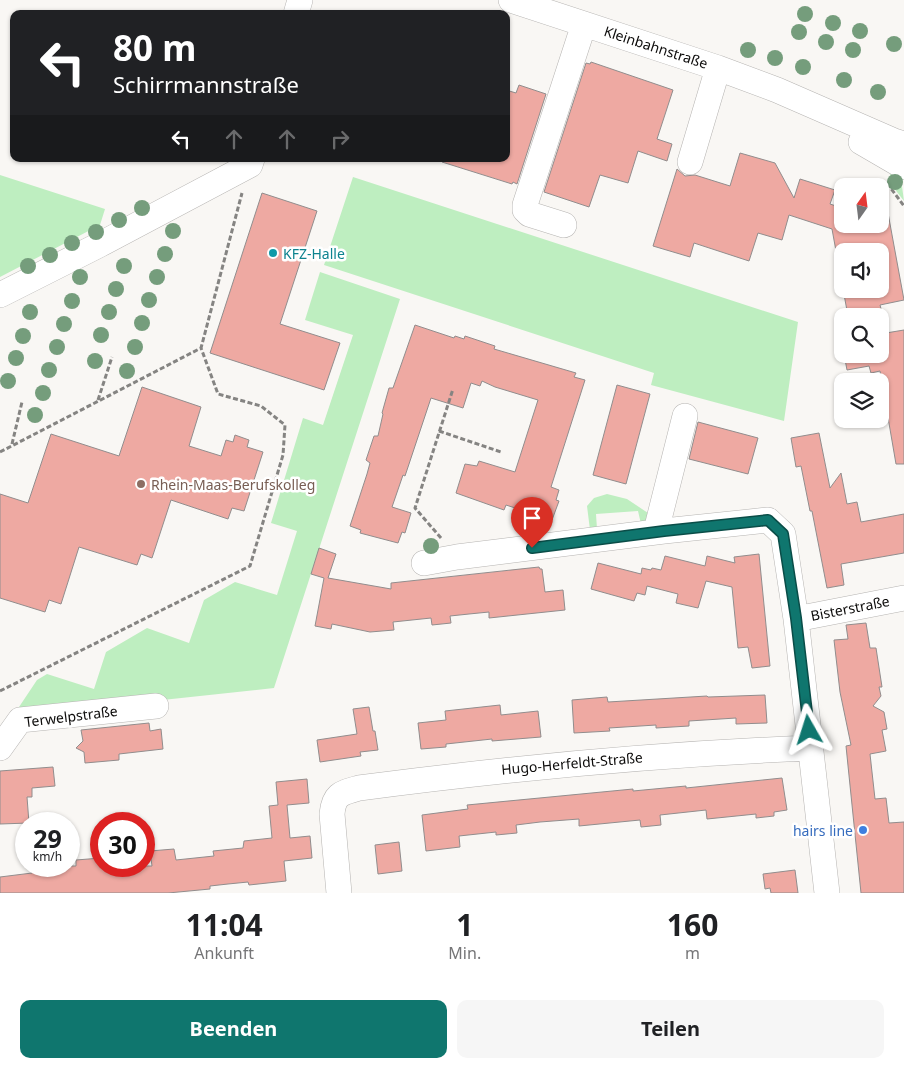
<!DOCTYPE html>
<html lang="de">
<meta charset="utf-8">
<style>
body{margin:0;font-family:"Noto Sans",sans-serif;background:#f6f6f6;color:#202124;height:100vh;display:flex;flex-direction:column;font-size:19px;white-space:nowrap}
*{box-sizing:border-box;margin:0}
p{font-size:16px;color:#757577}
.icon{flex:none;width:28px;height:28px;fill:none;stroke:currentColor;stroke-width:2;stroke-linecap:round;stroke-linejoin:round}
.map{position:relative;height:893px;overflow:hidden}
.side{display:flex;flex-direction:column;background:#fff;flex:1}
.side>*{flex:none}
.guide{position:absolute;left:10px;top:10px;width:500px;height:152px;border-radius:10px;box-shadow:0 1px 4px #0004;background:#202124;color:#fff;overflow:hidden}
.needle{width:32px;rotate:14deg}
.fabs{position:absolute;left:834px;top:178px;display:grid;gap:10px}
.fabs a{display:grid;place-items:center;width:55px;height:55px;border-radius:10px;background:#fff;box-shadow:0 1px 4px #0004;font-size:25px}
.speed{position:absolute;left:15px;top:812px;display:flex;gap:10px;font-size:25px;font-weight:700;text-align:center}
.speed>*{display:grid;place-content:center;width:65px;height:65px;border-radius:50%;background:#fff;box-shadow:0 1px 4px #0004;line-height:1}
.speed small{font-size:12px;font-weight:400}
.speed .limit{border:8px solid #d22;background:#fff;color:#111}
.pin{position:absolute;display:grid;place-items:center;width:42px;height:42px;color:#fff;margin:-51px -21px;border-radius:50% 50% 50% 0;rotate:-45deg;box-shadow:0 0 5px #0007}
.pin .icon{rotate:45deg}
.me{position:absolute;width:55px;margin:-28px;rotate:354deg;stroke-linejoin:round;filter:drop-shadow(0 0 4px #0008)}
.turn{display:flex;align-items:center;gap:18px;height:105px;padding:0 20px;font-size:22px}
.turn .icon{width:65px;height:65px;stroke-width:2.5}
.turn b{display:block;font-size:35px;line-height:42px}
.lanes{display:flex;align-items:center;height:48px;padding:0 20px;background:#0003;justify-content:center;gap:25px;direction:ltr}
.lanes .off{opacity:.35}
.eta{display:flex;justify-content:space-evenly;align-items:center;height:85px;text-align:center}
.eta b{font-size:30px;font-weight:700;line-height:35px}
.cta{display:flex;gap:10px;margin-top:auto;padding:10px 20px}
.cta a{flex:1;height:58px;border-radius:10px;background:#0f766e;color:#fff;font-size:20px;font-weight:700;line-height:58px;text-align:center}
.cta a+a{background:#f6f6f6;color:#202124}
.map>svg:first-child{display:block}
.green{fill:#beeec0}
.building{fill:#eea9a2;stroke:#918d8d}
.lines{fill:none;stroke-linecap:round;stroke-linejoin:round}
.minor-casing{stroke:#b6b4b2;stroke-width:26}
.path{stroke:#858482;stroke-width:3;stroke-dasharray:5 2.5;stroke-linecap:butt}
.minor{stroke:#fff;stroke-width:25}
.tree{fill:#759d7c}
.route-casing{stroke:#0a4d48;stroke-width:12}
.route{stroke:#0f766e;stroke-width:9}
.culture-dot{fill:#0f9aa8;stroke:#fff;stroke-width:2}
.education-dot{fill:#8d6e63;stroke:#fff;stroke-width:2}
.shop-dot{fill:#3f7fe0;stroke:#fff;stroke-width:2}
.labels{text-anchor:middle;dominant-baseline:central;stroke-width:5;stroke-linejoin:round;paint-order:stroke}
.street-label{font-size:14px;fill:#0d0c0b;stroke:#fff}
.culture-label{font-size:14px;fill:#0d838f;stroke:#fff;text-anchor:start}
.education-label{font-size:14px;fill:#785e54;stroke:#fff;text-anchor:start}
.shop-label{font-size:14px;fill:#366cbe;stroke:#fff;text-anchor:end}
</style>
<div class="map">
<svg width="904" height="893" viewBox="0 0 904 893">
<rect width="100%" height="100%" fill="#f9f7f4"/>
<!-- green -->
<path class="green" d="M 890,167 L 901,179 L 904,201 L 890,183 Z
M 0,175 L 105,209 L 100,225 L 0,277 Z
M 353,177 L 798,322 L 784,421 L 651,385 L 654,373 L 324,265 Z
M 320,272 L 400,299 L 274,688 L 13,716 L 37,680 L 47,674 L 94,689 L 106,652 L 147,628 L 189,643 L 204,600 L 235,582 L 277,595 L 297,531 L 271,523 L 303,418 L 323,425 L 353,335 L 305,320 Z
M 607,494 L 627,499 L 648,513 L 650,523 L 641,524 L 638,511 L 596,514 L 597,529 L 590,530 L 587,506 L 594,498 Z"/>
<!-- building -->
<path class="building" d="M 591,62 L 673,90 L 657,139 L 672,144 L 667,161 L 638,151 L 628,183 L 600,175 L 589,207 L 544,192 L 586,63 L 590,64 Z
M 519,85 L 546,94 L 517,184 L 513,182 L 512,184 L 442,162 L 443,159 L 506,159 L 506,90 L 516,93 Z
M 740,153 L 775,163 L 794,198 L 800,179 L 835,190 L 830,204 L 842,208 L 842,224 L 880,224 L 880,214 L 888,213 L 904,300 L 880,305 L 883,316 L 848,316 L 843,289 L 880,289 L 880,251 L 836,251 L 832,229 L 789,215 L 782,240 L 758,233 L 749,261 L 694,243 L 690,257 L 653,246 L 677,169 L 685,176 L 695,175 L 730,186 Z
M 262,193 L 317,211 L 280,324 L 340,343 L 324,390 L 210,353 Z
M 415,325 L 454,338 L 455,336 L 464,339 L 465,336 L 495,346 L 494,349 L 576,373 L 574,377 L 585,380 L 551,487 L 559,490 L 556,500 L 559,501 L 552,520 L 506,505 L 504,510 L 456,493 L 465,464 L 477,466 L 479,461 L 515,472 L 538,400 L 495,387 L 482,381 L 480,386 L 471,383 L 463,408 L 431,398 L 405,476 L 403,475 L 392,507 L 411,513 L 405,533 L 402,532 L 398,543 L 360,533 L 361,530 L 350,526 L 367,474 L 370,463 L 366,460 L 374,436 L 378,436 L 383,414 L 382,413 L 389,388 L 393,388 Z
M 904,330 L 904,464 L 896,464 L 880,371 L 871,373 L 869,366 L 847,370 L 844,354 L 880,354 L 880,334 Z
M 617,385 L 650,394 L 626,484 L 593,475 Z
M 142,387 L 201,407 L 189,446 L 221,456 L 226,440 L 233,442 L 235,435 L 249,440 L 247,447 L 263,452 L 244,511 L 232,508 L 228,519 L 171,500 L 152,558 L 141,554 L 137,565 L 79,547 L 61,604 L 49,600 L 45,612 L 0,598 L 0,494 L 28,503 L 51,434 L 119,456 Z
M 698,422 L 758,438 L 748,474 L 689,459 Z
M 819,433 L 830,488 L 841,473 L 847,504 L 857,502 L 861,522 L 904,514 L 904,553 L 841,564 L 844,585 L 827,588 L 812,511 L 810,511 L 801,466 L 796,467 L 791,438 Z
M 319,548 L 336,554 L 328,578 L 391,589 L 391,583 L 539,567 L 540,569 L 542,569 L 545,592 L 563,590 L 565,610 L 489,618 L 489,612 L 469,614 L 450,616 L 451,623 L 432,625 L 431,618 L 393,622 L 394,630 L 370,632 L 332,624 L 331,629 L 315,626 L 324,578 L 311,574 Z
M 759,554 L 770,666 L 752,668 L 748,647 L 738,648 L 732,587 L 706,581 L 698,608 L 676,603 L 678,594 L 647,586 L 645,595 L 637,593 L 634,601 L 591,589 L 598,563 L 641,574 L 642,568 L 651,570 L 652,568 L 661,570 L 665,556 L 705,566 L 707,556 L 735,563 L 734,557 Z
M 866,623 L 870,648 L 876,648 L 882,687 L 879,687 L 881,696 L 873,706 L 884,712 L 887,729 L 882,730 L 886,751 L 870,754 L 875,799 L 886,798 L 889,823 L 904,822 L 904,893 L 861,893 L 846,746 L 851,745 L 840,692 L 834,640 L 848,639 L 846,625 Z
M 765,695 L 767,723 L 736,724 L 736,718 L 689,721 L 689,726 L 656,728 L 656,725 L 609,728 L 610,731 L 574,733 L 572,700 L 607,697 L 608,702 L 707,696 L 708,697 Z
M 500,705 L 501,715 L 538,711 L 541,737 L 492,741 L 492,739 L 446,744 L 446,747 L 421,749 L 418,723 L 446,720 L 445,711 Z
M 369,707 L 373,731 L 375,731 L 378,750 L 360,752 L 361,756 L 320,762 L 317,740 L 357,734 L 353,709 Z
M 149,723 L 150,731 L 161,729 L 163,749 L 119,754 L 119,760 L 85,763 L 84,752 L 76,748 L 83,741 L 81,730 Z
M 53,767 L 55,786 L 32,788 L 32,797 L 27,797 L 29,823 L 0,824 L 0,771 Z
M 782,778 L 787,810 L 774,812 L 774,816 L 756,818 L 756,814 L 707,819 L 706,810 L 660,815 L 661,825 L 641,827 L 640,820 L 579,826 L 579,819 L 540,822 L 516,825 L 517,833 L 496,835 L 496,832 L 459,836 L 460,847 L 426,851 L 422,815 L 468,809 L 467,805 L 633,789 L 633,791 L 686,786 L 686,788 Z
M 307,779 L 309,803 L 287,805 L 290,838 L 310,836 L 312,858 L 284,861 L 286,881 L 249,885 L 248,882 L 228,884 L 210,886 L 210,889 L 168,893 L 0,893 L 0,877 L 32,873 L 31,866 L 76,866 L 76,860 L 101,858 L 101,866 L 152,866 L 150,851 L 174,849 L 176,860 L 214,856 L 213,851 L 243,848 L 244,841 L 272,838 L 269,806 L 278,805 L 276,782 Z
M 399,842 L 402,871 L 378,874 L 375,845 Z
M 795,870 L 798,893 L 771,893 L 770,888 L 765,889 L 763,874 Z"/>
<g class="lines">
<!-- minor casing -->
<g class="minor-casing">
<path id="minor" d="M 511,0 L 718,68 L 777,90 L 894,141 L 904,144
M 296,14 L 300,0
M 861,142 L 904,167
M 690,162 L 718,68
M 564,225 L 529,214 L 525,210 L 525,205 L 584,24
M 0,295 L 99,245 L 250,165 L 252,159
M 658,523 L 685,416
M 424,563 L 457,557 L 664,531 L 768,520 L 783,534 L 796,619 L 827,893
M 796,619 L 904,598
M 0,748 L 20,720 L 156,706
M 339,893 L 332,814 C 334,794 341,793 359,788 C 511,768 658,754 811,748"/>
</g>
<!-- path -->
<path class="path" d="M 887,183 L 904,206
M 98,400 L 112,357
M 439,431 L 501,452
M 12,444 L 22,402
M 0,452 L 201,348 L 242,193
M 441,538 L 415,508 L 453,389
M 0,691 L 250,566 L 283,455 L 285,425 L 261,406 L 218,394 L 201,348"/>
<!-- minor -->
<use href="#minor" class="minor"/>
</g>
<!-- trees -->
<g class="tree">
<circle cx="805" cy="14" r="8"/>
<circle cx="833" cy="23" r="8"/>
<circle cx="860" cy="31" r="8"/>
<circle cx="799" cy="32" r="8"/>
<circle cx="826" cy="42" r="8"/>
<circle cx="894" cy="44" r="8"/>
<circle cx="748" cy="50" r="8"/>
<circle cx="853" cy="50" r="8"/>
<circle cx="775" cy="58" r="8"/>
<circle cx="803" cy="67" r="8"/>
<circle cx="844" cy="80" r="8"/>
<circle cx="878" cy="92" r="8"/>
<circle cx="895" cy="182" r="8"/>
<circle cx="142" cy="208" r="8"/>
<circle cx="119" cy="220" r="8"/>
<circle cx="173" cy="231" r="8"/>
<circle cx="96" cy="232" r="8"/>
<circle cx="72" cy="243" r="8"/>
<circle cx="165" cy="254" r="8"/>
<circle cx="50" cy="255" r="8"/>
<circle cx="28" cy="266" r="8"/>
<circle cx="124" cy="266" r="8"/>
<circle cx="80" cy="277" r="8"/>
<circle cx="157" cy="277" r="8"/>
<circle cx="116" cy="289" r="8"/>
<circle cx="149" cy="300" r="8"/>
<circle cx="72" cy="301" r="8"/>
<circle cx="30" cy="312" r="8"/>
<circle cx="109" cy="312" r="8"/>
<circle cx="142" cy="323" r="8"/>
<circle cx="64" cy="324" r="8"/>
<circle cx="101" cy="335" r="8"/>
<circle cx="23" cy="336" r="8"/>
<circle cx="57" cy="347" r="8"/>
<circle cx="135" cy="347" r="8"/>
<circle cx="16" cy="358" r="8"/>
<circle cx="95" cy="361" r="8"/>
<circle cx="49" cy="370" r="8"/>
<circle cx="127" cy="371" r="8"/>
<circle cx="8" cy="381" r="8"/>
<circle cx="43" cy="393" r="8"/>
<circle cx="35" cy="415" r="8"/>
<circle cx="431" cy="546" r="8"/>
</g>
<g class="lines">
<!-- route casing -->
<g class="route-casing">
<path id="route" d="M 532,548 L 664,531 L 768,520 L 783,534 L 796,618 L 809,730"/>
</g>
<!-- route -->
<use href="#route" class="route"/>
</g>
<!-- markers -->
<circle class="culture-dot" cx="273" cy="253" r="5"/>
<circle class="education-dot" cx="141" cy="484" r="5"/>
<circle class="shop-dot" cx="863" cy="830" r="5"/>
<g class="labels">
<!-- street labels -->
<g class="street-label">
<text transform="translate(656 47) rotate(18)">Kleinbahnstraße</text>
<text transform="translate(850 608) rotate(-11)">Bisterstraße</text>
<text transform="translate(71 716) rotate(-7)">Terwelpstraße</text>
<text transform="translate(572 763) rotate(-5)">Hugo-Herfeldt-Straße</text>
</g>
<!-- culture labels -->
<g class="culture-label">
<text x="283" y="253">KFZ-Halle</text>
</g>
<!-- education labels -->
<g class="education-label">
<text x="151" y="484">Rhein-Maas-Berufskolleg</text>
</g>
<!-- shop labels -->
<g class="shop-label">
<text x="853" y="830">hairs line</text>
</g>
</g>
</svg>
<div class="fabs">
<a><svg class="needle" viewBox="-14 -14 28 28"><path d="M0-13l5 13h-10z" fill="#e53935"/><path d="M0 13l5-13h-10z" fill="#757577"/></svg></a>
<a><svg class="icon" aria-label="sound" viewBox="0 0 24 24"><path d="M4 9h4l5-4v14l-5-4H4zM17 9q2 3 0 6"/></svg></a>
<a><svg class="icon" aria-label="search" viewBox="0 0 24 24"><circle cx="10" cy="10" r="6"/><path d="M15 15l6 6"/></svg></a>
<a><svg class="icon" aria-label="layers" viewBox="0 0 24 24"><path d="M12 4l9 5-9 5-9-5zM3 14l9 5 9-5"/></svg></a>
</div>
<div class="speed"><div>29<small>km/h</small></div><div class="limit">30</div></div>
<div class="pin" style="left:532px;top:548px;background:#d93025"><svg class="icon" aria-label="arrive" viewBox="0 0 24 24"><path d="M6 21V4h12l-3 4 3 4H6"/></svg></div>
<svg class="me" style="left:809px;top:730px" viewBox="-20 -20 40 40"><path d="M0-17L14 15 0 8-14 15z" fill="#0f766e" stroke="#fff" stroke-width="4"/></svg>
<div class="guide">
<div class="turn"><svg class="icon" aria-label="left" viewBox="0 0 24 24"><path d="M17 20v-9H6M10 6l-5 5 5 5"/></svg><div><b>80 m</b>Schirrmannstraße</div></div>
<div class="lanes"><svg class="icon" aria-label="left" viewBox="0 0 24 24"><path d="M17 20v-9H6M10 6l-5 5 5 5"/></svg><svg class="icon off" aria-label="ahead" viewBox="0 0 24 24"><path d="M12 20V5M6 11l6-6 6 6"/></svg><svg class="icon off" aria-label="ahead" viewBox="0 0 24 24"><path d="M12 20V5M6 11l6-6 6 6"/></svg><svg class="icon off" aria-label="right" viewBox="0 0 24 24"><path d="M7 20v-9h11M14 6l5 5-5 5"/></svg></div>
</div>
</div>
<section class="side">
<div class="eta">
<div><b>11:04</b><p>Ankunft</p></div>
<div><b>1</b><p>Min.</p></div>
<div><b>160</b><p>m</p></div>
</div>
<div class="cta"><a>Beenden</a><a>Teilen</a></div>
</section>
